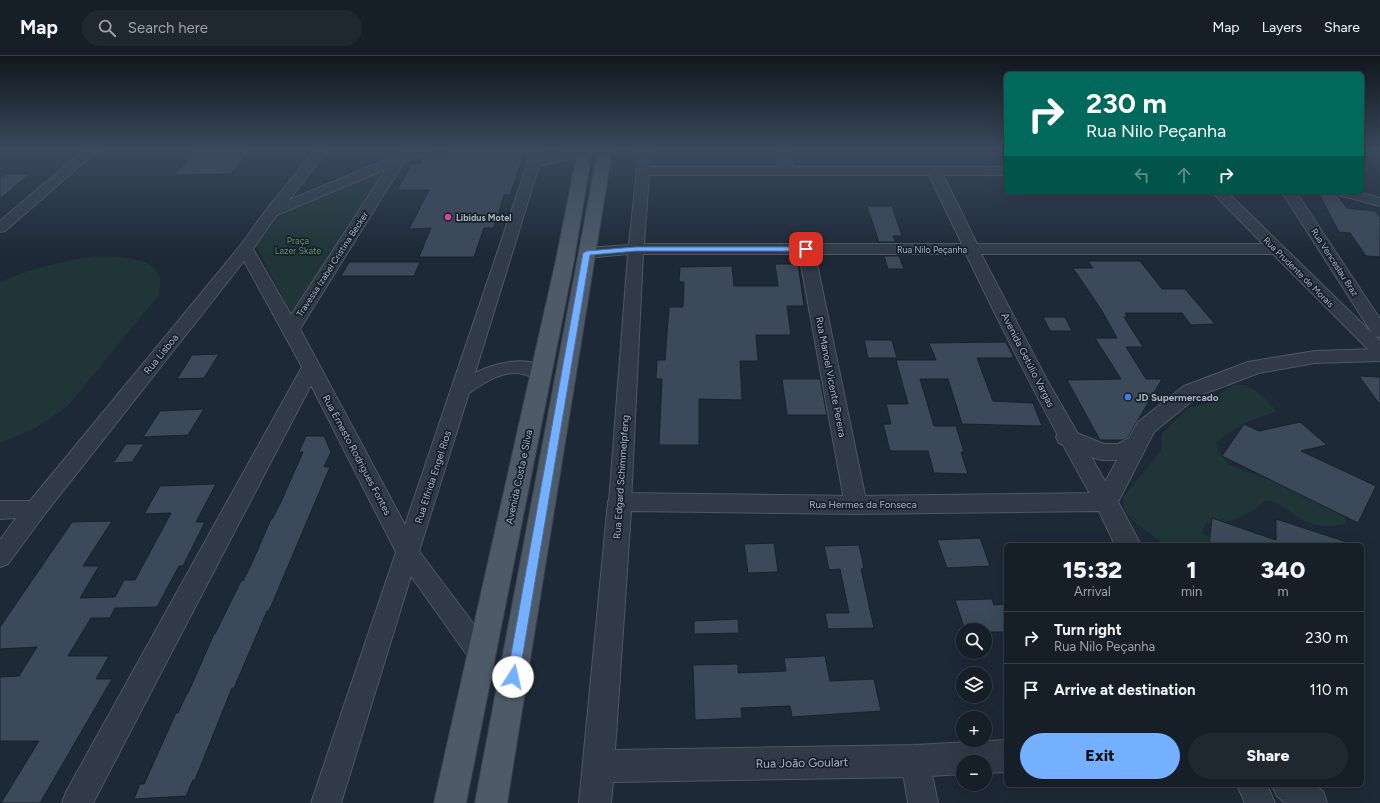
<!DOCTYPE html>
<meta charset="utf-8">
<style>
body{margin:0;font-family:Figtree,sans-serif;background:#1f2730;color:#f1f3f6;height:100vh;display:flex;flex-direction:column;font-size:15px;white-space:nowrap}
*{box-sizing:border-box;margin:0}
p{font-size:13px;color:#9ea2a8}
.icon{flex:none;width:22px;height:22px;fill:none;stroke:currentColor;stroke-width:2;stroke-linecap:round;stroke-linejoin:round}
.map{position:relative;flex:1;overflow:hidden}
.sheet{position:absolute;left:1004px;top:487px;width:360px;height:244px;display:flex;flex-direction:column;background:#161f28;border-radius:6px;box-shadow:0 4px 16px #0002,0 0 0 1px #353d45}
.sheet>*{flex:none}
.banner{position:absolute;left:1004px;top:16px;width:360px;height:122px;border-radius:6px;box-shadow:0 4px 16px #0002,0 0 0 1px #353d45;background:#00695c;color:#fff;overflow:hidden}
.tools{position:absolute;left:956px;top:567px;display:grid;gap:8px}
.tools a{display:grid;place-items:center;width:36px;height:36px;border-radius:50%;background:#161f28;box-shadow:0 4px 16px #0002,0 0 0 1px #353d45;font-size:20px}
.pin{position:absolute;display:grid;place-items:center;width:34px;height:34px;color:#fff;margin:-17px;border-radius:8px;box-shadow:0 2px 6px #0006}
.me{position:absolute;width:44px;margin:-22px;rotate:10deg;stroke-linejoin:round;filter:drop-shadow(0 0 3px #0008)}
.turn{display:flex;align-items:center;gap:14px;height:84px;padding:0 16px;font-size:18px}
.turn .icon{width:52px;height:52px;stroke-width:2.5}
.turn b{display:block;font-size:28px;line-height:34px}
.lanes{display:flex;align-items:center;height:38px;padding:0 16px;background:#0003;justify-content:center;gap:20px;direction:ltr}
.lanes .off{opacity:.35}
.eta{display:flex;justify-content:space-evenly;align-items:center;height:68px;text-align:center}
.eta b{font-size:24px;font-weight:800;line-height:28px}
.primary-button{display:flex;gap:8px;margin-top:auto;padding:8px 16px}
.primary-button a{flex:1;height:46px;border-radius:24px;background:#74b0ff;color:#111;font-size:16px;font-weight:800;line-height:46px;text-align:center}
.primary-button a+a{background:#1f2730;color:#f1f3f6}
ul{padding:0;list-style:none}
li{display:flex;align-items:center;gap:12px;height:52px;padding:0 16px;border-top:1px solid #353d45}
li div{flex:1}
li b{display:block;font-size:15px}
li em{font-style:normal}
header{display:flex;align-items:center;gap:24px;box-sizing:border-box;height:56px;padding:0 20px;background:#161f28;border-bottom:1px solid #353d45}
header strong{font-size:19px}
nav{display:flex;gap:22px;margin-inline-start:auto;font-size:14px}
.search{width:280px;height:36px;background:#1f2730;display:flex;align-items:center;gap:10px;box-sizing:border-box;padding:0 14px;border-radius:22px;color:#9ea2a8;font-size:15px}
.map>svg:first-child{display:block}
.green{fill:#1f3537}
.building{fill:#3b4959;stroke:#18222d}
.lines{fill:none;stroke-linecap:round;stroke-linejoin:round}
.minor-casing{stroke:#4e5865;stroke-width:2}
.tertiary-casing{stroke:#4e5865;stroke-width:2}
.primary-casing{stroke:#3a4450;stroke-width:2}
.minor{fill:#303b47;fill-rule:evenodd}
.tertiary{fill:#303b47;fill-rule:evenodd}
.primary{fill:#4e5a67;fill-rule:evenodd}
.route{fill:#74b0ff;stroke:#4b72a6}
.hotel-dot{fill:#d1479c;stroke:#16202b;stroke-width:1.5}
.shop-dot{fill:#3f7fe0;stroke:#16202b;stroke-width:1.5}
.labels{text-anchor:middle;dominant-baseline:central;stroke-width:3.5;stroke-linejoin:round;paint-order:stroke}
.far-poi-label{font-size:9px;font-weight:bold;fill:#aab5c4;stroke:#16202b;text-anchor:start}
.far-park-label{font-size:9px;fill:#61956a;stroke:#16202b}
.far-street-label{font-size:9px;fill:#aab5c4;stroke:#16202b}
.street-label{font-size:10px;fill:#aab5c4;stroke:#16202b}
.poi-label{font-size:10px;font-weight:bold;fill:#aab5c4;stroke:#16202b;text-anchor:start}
.near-street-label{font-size:12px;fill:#aab5c4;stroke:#16202b}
</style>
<header>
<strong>Map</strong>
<div class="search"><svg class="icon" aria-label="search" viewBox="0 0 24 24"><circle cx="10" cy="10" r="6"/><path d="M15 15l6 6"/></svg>Search here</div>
<nav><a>Map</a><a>Layers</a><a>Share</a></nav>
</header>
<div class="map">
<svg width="1380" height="747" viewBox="0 0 1380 747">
<rect width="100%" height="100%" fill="#1d2936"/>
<!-- green -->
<path class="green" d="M 389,112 L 292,260 L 256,190 L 279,160 Z
M 97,200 C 115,201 156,199 160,223 C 160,228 159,234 159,239 L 67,351 L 34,373 L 0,387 L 0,226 C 33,212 61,205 97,200 Z
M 1232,329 L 1246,329 L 1259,337 L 1277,355 L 1245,367 L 1216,386 L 1218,394 L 1228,408 L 1332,448 L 1345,461 L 1346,467 C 1333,472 1313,471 1301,463 C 1289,456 1280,447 1266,444 C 1248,461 1230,468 1206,467 L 1202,477 L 1220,489 L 1165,489 L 1132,464 L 1124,453 L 1123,441 L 1161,395 L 1162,377 L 1189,352 L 1211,346 Z"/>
<!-- building -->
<path class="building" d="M 199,94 L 250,94 L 231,118 L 173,119 Z
M 453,94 L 525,94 L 510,139 L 504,139 L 494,172 L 484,172 L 474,201 L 419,201 L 431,172 L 409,173 L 429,134 L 397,134 L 412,108 L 420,108 L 426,98 L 451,98 Z
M 5,118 L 30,118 L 0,143 L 0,122 Z
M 1318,136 L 1335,138 L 1339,141 L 1347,152 L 1375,155 L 1380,161 L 1380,201 L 1366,200 L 1350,177 L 1339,176 Z
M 867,150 L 892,150 L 902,180 L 893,180 L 895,186 L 879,186 Z
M 884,200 L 899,200 L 904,213 L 888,213 Z
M 1088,205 L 1140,205 L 1162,233 L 1185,233 L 1215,268 L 1191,269 L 1182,257 L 1125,257 L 1127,261 L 1124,261 L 1143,291 L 1126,291 L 1146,323 L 1162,323 L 1128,381 L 1123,384 L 1100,384 L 1067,324 L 1121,323 L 1095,282 L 1117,282 L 1102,255 L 1073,212 L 1093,212 Z
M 349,206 L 420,206 L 414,220 L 341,220 Z
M 775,208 L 798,208 L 804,250 L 787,250 L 791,279 L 756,279 L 758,305 L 740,305 L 742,344 L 699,343 L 699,389 L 659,389 L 662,323 L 656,323 L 657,304 L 665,304 L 669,251 L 683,251 L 684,226 L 679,226 L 680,211 L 732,210 L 734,230 L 778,230 Z
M 1043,261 L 1065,261 L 1072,275 L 1050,275 Z
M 864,284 L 892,284 L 897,302 L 868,302 Z
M 1006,286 L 1014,302 L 977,302 L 993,345 L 1033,347 L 1042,370 L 962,368 L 948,323 L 920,323 L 934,370 L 956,370 L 964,396 L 961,396 L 968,418 L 934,417 L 928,395 L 890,395 L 883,368 L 891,368 L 886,348 L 908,348 L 896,304 L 936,304 L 929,287 Z
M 219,298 L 204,322 L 177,323 L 192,299 Z
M 1359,320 L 1380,321 L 1380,349 Z
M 782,323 L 820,323 L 827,359 L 787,359 Z
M 204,353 L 188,379 L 143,381 L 160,355 Z
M 1300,366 L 1327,389 L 1301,395 L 1376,430 L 1358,467 L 1222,400 L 1244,368 L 1259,375 Z
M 306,380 L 324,380 L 331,396 L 324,411 L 330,411 L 269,555 L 267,555 L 234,632 L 232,632 L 195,724 L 193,724 L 186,740 L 134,743 L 140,728 L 144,728 L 176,657 L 178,657 L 187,637 L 188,637 L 214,578 L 215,578 L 241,525 L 243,525 L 251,509 L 271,463 L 272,463 L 280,448 L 303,396 L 299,396 Z
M 126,388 L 144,388 L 132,406 L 113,407 Z
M 216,428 L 196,466 L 205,466 L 183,510 L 179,510 L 157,551 L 115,552 L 110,562 L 91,562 L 68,600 L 109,600 L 96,623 L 112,623 L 40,747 L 1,747 L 39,685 L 0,685 L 0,621 L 19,620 L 37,591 L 0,593 L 0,571 L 72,466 L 112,465 L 83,510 L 99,510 L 80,542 L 115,541 L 124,524 L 135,524 L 171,457 L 144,458 L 160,430 Z
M 1212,462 L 1276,484 L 1276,463 L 1347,486 L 1347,489 L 1209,489 Z
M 980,482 L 990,510 L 947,512 L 937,484 Z
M 774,487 L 778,516 L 748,517 L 744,488 Z
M 859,489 L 864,512 L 861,513 L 874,572 L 828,573 L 825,557 L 849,557 L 840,513 L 829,514 L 824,490 Z
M 992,543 L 994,549 L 1006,548 L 1006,576 L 985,576 L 985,574 L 965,574 L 955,544 Z
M 738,563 L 739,577 L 694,578 L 694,565 Z
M 825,600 L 830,625 L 874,623 L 881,655 L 792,661 L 790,650 L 741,652 L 742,662 L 695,664 L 693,609 L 738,608 L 738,617 L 786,615 L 784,602 Z"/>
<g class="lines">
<!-- minor casing -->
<g class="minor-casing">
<path id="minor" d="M 84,94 L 98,94 L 5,175 L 0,176 L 0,165 Z
M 315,94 L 328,94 L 289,144 L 410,94 L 427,94 L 425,97 L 404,106 L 300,273 L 405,469 L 532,94 L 544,94 L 542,102 L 573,94 L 591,95 L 590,98 L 539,110 L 475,317 C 494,307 535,296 549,318 L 547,322 C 536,325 532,320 523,318 C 504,313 484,327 469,337 L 419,495 L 490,590 L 494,598 L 490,606 L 481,610 L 472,606 L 411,520 L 341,747 L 311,747 L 396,496 L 311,329 L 93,747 L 62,747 L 66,736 L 302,311 L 244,205 L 44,459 L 8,508 L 0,511 L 0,484 L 16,462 L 0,463 L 0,445 L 30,445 L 240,190 L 267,153 ZM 386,113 L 291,259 L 253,193 L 277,159 Z
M 639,94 L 651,94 L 650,111 L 780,111 L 777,94 L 789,94 L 793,111 L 1006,111 L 1006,119 L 943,119 L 977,188 L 1263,188 L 1212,136 L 1227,136 L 1372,277 L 1282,136 L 1296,136 L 1380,263 L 1380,281 L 1375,280 L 1380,285 L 1380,301 L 1374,299 L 1273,198 L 981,198 L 1047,324 L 1117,446 L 1114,452 L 1106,454 L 1098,452 C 1051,369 1007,284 966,198 L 815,198 L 867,449 L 864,455 L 856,458 L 848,455 L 845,449 L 799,198 L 643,198 L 631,446 L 628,452 L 620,454 L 612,452 L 609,446 L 628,198 L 587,202 L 582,200 L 579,197 L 582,194 L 587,192 L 629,189 ZM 649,119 L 929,119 L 962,188 L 644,188 Z
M 1336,136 L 1359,136 L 1380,142 L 1380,150 L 1338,139 Z
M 915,691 L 925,695 L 929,705 L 938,747 L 908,747 L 901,705 L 905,695 Z
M 1237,729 L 1267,729 L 1275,747 L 1245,747 Z"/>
</g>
<!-- tertiary casing -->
<g class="tertiary-casing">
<path id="tertiary" d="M 1380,293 L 1380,305 L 1315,307 L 1259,317 L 1198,340 L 1154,376 L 1118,446 L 1141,489 L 1115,489 L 1099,455 L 856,458 L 631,455 L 615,694 L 915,689 L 1006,684 L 1006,716 L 985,717 L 985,706 L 963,706 L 963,718 L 915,721 L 613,726 L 611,747 L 579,747 L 608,446 L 611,439 L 620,437 L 856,440 L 1099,437 L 1117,404 L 1102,404 L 1094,402 L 1059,387 L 1056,381 L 1059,375 L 1067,373 L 1104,388 L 1118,388 L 1129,382 L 1138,366 L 1184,330 L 1248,306 L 1315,295 Z
M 1272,729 L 1314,729 L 1323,735 L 1327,747 L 1285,747 L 1277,740 Z"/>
</g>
<!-- primary casing -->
<g class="primary-casing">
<path id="primary" d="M 578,94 L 592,94 L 574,204 L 466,747 L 434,747 L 556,204 Z
M 598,94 L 612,94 L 507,747 L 475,747 Z"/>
</g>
<!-- minor -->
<use href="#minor" class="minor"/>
<!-- tertiary -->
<use href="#tertiary" class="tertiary"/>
<!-- primary -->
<use href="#primary" class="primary"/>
</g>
<!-- sky -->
<linearGradient id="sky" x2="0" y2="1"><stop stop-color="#10171e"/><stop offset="0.47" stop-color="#3a495d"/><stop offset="1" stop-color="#3a495d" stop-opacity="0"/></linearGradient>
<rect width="1380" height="199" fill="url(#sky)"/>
<!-- route -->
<path class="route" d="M 636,191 L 806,191 L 809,193 L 806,195 L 636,195 L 590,199 L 519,621 L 517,625 L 513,627 L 509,625 L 507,621 L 583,197 L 587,195 Z"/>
<!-- markers -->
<circle class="hotel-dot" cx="448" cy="161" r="4"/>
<circle class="shop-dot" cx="1128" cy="341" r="4"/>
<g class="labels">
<!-- far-poi labels -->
<g class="far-poi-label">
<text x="456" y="161">Libidus Motel</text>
</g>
<!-- far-park labels -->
<g class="far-park-label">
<text x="298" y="184">Praça<tspan x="298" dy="10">Lazer Skate</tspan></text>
</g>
<!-- far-street labels -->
<g class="far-street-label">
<text x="932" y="193">Rua Nilo Peçanha</text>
<text transform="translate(1335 206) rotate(57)">Rua Venceslau Braz</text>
<text transform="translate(332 208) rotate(-57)">Travessa Izabel Cristina Becker</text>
<text transform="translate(1299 216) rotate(45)">Rua Prudente de Morais</text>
</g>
<!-- street labels -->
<g class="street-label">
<text transform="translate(161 298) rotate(-51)">Rua Lisboa</text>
<text transform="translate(1028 304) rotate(63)">Avenida Getúlio Vargas</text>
<text transform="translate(831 321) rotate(79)">Rua Manoel Vicente Pereira</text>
<text transform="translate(357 399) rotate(62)">Rua Ernesto Rodrigues Fontes</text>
<text transform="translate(433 421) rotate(-72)">Rua Elfrida Engel Rios</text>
<text transform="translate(519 421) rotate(-78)">Avenida Costa e Silva</text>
<text transform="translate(621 421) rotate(-86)">Rua Edgard Schimmelpfeng</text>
<text x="863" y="448">Rua Hermes da Fonseca</text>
</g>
<!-- poi labels -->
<g class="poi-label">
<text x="1136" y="341">JD Supermercado</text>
</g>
<!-- near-street labels -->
<g class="near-street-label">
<text transform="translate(802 707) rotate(-1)">Rua João Goulart</text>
</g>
</g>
</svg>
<div class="tools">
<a><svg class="icon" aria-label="search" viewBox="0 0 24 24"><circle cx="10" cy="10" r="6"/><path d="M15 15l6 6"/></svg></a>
<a><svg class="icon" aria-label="layers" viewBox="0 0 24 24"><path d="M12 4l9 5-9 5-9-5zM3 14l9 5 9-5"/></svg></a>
<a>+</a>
<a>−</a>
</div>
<div class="pin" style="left:806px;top:193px;background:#d93025"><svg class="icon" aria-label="arrive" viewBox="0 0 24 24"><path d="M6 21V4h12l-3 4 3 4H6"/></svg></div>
<svg class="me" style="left:513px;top:621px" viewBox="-20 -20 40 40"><circle r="19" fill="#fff"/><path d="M0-13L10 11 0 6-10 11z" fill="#74b0ff"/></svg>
<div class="banner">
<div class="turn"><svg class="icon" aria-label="right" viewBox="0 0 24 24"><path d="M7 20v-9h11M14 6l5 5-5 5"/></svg><div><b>230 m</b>Rua Nilo Peçanha</div></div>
<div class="lanes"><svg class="icon off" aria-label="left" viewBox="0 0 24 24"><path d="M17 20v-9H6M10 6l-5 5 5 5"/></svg><svg class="icon off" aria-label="ahead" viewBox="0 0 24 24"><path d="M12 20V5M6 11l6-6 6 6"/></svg><svg class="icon" aria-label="right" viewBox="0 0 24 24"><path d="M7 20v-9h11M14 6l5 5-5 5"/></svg></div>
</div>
<section class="sheet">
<div class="eta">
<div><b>15:32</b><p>Arrival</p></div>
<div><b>1</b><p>min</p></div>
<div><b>340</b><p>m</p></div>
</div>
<ul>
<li><svg class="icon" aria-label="right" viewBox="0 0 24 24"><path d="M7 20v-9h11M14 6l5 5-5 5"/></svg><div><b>Turn right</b><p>Rua Nilo Peçanha</p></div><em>230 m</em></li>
<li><svg class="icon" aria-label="arrive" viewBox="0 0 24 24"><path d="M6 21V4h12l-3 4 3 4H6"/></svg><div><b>Arrive at destination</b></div><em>110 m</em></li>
</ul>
<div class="primary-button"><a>Exit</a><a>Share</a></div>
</section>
</div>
